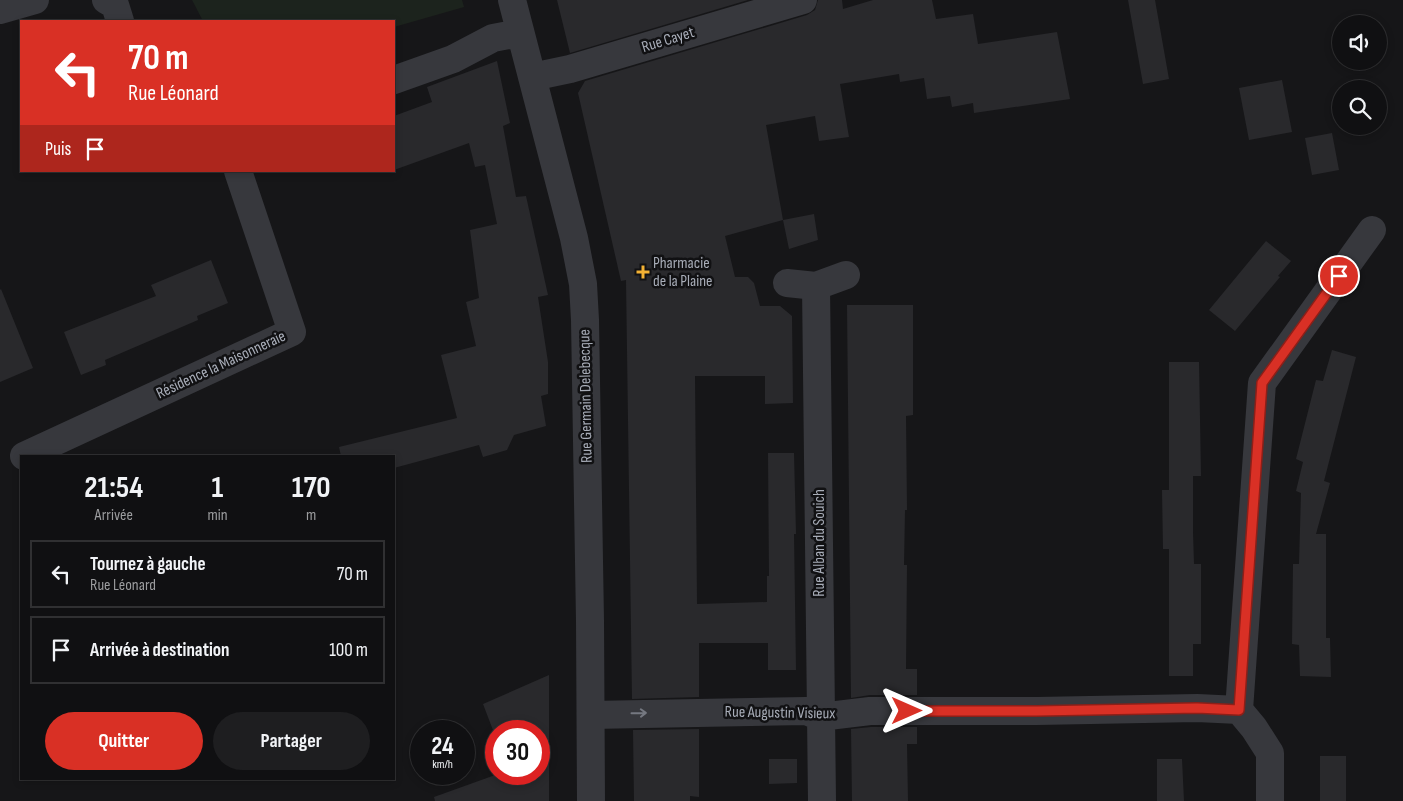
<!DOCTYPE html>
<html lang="fr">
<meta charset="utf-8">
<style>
body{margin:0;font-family:"Sofia Sans Condensed",sans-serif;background:#1e1e20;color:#f1f3f6;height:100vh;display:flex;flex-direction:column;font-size:19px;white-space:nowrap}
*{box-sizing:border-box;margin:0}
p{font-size:16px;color:#9c9d9f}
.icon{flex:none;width:28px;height:28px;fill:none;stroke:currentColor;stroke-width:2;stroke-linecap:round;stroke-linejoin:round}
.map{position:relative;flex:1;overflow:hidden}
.panel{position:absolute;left:20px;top:455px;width:375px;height:325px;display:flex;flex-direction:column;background:#101012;border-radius:0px;box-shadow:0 2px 8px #0003,0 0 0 1px #303032}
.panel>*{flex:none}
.top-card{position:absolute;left:20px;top:20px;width:375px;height:152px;border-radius:0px;box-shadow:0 2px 8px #0003,0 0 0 1px #303032;background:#d93025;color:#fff;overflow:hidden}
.tools{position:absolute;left:1332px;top:15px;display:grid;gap:10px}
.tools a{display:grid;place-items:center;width:55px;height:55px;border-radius:50%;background:#101012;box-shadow:0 2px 8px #0003,0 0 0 1px #303032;font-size:25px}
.speed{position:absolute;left:410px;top:720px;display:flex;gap:10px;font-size:25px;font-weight:700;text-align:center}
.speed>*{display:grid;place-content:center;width:65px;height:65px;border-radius:50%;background:#101012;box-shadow:0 2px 8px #0003,0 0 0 1px #303032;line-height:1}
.speed small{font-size:12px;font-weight:400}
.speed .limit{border:8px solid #d22;background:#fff;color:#111}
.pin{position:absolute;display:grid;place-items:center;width:42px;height:42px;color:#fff;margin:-21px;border:2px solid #fff;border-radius:50%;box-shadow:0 1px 5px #0007}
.me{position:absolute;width:55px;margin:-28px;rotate:90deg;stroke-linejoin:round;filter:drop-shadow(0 0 4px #0008)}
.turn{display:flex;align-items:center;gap:18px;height:105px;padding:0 25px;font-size:22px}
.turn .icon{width:65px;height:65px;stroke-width:2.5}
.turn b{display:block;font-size:35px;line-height:42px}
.then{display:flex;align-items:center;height:48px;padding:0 25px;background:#0003;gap:10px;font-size:19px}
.eta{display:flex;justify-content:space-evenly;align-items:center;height:85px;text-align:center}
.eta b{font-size:30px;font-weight:700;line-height:35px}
.button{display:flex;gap:10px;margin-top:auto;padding:10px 25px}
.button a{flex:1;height:58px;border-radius:30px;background:#d93025;color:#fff;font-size:20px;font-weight:700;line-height:58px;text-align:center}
.button a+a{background:#1e1e20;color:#f1f3f6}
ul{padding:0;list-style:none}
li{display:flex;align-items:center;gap:15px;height:68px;margin:0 10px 8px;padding:0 15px;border:2px solid #303032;border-radius:0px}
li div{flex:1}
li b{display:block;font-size:19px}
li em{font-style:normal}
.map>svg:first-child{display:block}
.green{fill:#1c231d}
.building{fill:#29292c}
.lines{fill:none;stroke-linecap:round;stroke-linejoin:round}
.minor{stroke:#37383d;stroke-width:28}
.oneway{stroke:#757881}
.route-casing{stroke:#8d1f18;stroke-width:12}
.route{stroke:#d93025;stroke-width:9}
.poi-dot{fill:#f2b134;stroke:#111113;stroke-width:2}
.labels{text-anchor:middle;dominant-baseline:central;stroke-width:5;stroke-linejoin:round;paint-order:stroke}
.street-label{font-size:16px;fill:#a8adb8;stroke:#111113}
.poi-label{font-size:16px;fill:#a8adb8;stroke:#111113;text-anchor:start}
</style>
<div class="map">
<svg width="1403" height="801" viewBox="0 0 1403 801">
<rect width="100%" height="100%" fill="#161618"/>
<!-- green -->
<path class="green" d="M 192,0 L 462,0 L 464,7 L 394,27 L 394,21 L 203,21 Z"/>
<!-- building -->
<path class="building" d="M 557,0 L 748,0 L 570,53 Z
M 818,0 L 842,0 L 843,9 L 873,0 L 932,0 L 936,19 L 973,14 L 978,44 L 1057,32 L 1070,99 L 974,113 L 973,103 L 952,107 L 950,96 L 927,99 L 924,78 L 900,82 L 899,74 L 840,84 L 849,137 L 819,141 L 815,116 L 766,125 L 783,220 L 725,236 L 735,277 L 748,277 L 754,283 L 760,306 L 780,306 L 792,316 L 793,403 L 765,404 L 765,376 L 695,376 L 697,604 L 767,602 L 767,576 L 769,576 L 768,453 L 794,453 L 796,534 L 794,534 L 796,670 L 768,670 L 768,643 L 699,643 L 699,697 L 632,699 L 626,280 L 621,281 L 578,93 L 585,81 L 807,15 L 815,10 Z
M 1128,0 L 1155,0 L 1169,79 L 1143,84 Z
M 497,61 L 510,123 L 503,126 L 516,197 L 526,196 L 548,295 L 538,297 L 548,362 L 548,394 L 541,396 L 546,426 L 514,435 L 507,450 L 483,457 L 479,445 L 394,468 L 394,456 L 341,456 L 339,447 L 457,418 L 441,355 L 476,346 L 466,302 L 479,298 L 470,230 L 497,224 L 485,165 L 475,167 L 469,143 L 394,170 L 394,116 L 432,102 L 427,87 Z
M 1282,80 L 1292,132 L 1249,140 L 1239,88 Z
M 1332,133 L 1339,170 L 1312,175 L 1305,138 Z
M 814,214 L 818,240 L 789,249 L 783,220 Z
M 1266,241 L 1291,261 L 1278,276 L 1280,277 L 1235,331 L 1209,310 Z
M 211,260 L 228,303 L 197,316 L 198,320 L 105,360 L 106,365 L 81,375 L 64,332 L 156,296 L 151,285 Z
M 1,289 L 33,368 L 0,382 L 0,290 Z
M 847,305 L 913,305 L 913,415 L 906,416 L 907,510 L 905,510 L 904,565 L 907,565 L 906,669 L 917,669 L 917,695 L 870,695 L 851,698 Z
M 1332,350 L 1356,357 L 1324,481 L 1330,483 L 1316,534 L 1326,534 L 1326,638 L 1330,638 L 1331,677 L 1300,676 L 1299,645 L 1292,644 L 1293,564 L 1299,564 L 1301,493 L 1296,491 L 1303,462 L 1296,459 L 1316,380 L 1323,381 Z
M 1169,362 L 1199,362 L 1201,476 L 1193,476 L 1193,532 L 1194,564 L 1201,564 L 1201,644 L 1193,644 L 1193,676 L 1169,676 L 1169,549 L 1163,549 L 1162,490 L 1169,490 Z
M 549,675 L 549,801 L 435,801 L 434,797 L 498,774 L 539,774 L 539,731 L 496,731 L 496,738 L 483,704 Z
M 871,727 L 917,727 L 917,744 L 907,744 L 908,801 L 852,801 L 851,729 Z
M 699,729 L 699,797 L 690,796 L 690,801 L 634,801 L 633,730 Z
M 1320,756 L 1346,756 L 1346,801 L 1320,801 Z
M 769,759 L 797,759 L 797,783 L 769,784 Z
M 1157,759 L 1182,759 L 1184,801 L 1157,801 Z"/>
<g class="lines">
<!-- minor -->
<path class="minor" d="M 106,0 L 115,5 L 120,21
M 512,0 L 574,238 L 583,284 L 585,320 L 590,621 L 591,801
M 0,10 L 35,0
M 532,77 L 570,69 L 803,0
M 394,80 L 453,59 L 493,38 L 520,33
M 787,283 L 816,286 L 846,275
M 816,286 L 822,801
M 24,456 L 292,332 L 238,171
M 591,715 L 806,711 L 820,717 L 870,711 L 1037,711 L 1197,708 L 1239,710
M 1270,801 L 1270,753 L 1254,728 L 1239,710 L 1262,383 L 1372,230"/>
</g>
<!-- one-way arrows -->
<defs><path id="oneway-shaft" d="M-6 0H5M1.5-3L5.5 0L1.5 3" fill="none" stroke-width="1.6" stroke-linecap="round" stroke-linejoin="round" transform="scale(1.25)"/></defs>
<use class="oneway" href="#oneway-shaft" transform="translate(639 713) rotate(-1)"/>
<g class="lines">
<!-- route casing -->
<g class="route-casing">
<path id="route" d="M 907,711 L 1037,711 L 1197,708 L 1239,710 L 1262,383 L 1339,276"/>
</g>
<!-- route -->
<use href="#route" class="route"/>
</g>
<!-- markers -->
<path class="poi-dot" d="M640.5 264.5h5v5h5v5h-5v5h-5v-5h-5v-5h5z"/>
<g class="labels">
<!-- street labels -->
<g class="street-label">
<text transform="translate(668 40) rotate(-17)">Rue Cayet</text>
<text transform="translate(221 365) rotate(-25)">Résidence la Maisonneraie</text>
<text transform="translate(586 396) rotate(-91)">Rue Germain Delebecque</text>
<text transform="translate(819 543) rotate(-90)">Rue Alban du Souich</text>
<text transform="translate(780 713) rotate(1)">Rue Augustin Visieux</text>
</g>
<!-- poi labels -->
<g class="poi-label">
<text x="653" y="263">Pharmacie<tspan x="653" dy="18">de la Plaine</tspan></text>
</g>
</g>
</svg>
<div class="tools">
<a><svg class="icon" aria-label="sound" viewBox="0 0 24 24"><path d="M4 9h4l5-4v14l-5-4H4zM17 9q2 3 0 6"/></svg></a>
<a><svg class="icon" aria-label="search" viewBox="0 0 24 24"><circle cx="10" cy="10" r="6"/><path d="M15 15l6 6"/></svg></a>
</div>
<div class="speed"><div>24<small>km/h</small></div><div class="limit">30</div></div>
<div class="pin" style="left:1339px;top:276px;background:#d93025"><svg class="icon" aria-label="arrive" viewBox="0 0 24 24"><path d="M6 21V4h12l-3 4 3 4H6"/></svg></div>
<svg class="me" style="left:907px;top:711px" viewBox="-20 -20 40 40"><path d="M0-17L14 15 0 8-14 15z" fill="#d93025" stroke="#fff" stroke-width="4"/></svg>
<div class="top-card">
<div class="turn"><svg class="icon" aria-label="left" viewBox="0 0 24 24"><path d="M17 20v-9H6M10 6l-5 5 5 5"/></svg><div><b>70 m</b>Rue Léonard</div></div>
<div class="then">Puis<svg class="icon" aria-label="arrive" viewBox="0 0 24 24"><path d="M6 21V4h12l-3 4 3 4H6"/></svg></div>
</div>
<section class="panel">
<div class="eta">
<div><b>21:54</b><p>Arrivée</p></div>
<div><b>1</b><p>min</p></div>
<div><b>170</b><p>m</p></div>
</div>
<ul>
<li><svg class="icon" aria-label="left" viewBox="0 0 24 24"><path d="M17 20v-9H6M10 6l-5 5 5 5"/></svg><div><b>Tournez à gauche</b><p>Rue Léonard</p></div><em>70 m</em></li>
<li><svg class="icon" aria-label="arrive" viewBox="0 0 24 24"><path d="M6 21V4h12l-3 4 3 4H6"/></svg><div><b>Arrivée à destination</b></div><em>100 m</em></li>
</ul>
<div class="button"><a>Quitter</a><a>Partager</a></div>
</section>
</div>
